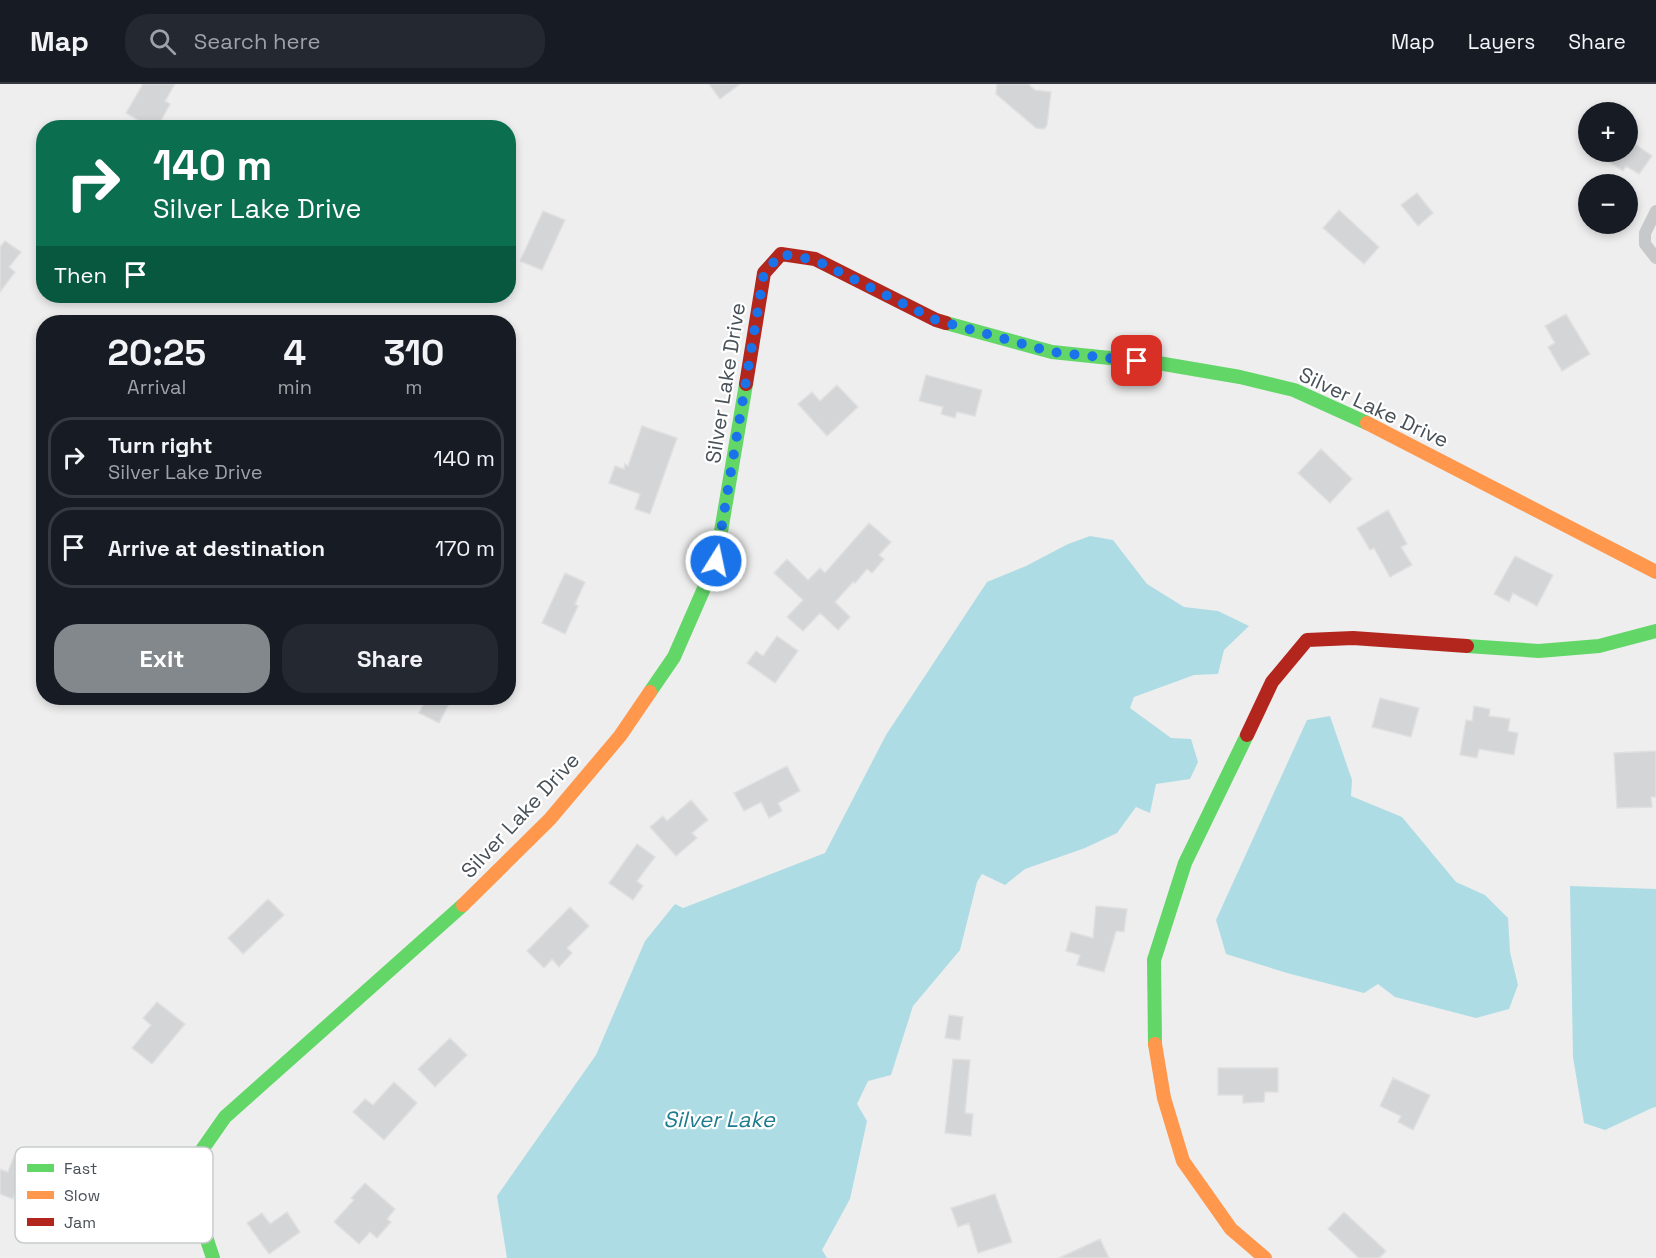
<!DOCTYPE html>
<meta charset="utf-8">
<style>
body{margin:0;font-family:"Space Grotesk",sans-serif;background:#242831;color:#f1f3f6;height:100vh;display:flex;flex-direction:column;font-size:22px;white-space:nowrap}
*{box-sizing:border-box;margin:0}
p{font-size:20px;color:#9ea1a6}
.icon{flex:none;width:33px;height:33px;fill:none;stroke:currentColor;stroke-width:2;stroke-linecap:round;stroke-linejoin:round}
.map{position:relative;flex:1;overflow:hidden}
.sheet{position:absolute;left:36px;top:231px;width:480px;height:390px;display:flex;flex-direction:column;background:#171b24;border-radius:24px;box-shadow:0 3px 9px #0003}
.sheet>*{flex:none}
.hud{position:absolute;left:36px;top:36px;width:480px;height:183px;border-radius:24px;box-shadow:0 3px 9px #0003;background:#0b6e4f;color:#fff;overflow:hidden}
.controls{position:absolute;left:1578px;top:18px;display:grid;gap:12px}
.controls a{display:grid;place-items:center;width:60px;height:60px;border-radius:50%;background:#171b24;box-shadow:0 3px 9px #0003;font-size:30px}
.pin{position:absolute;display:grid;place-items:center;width:51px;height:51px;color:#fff;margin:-26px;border-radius:12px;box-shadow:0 3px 9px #0006}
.me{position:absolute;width:66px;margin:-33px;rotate:10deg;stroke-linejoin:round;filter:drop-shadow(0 0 4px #0008)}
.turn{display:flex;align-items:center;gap:21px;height:126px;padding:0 18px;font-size:27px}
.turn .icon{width:78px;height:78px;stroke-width:2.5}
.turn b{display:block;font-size:42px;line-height:51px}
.then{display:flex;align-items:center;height:57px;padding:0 18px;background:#0003;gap:12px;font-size:22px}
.eta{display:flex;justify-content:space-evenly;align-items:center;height:102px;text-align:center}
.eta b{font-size:36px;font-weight:800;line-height:42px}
.primary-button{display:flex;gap:12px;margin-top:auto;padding:12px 18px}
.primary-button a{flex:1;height:69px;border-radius:24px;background:#82888c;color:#fff;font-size:24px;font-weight:800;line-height:69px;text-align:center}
.primary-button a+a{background:#242831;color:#f1f3f6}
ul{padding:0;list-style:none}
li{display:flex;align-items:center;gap:18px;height:81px;margin:0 12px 9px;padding:0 6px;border:3px solid #363941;border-radius:24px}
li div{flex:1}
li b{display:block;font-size:22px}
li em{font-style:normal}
header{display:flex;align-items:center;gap:36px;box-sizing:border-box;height:84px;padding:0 30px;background:#171b24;border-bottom:2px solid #363941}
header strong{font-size:28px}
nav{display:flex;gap:33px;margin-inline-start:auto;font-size:21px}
.search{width:420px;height:54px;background:#242831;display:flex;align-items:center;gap:15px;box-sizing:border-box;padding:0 21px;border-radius:24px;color:#9ea1a6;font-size:22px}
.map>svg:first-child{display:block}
.water{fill:#aedce4}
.building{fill:#d4d5d7;stroke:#e0e0e1;stroke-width:1.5}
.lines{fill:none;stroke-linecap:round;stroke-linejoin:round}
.street{stroke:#c6c8c9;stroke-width:12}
.fast{stroke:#63d668;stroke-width:14}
.slow{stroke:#ff974d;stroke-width:14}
.jam{stroke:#b3261e;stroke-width:14}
.route{stroke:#1a73e8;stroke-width:10;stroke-dasharray:0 18}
.labels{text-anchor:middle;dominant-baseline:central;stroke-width:4.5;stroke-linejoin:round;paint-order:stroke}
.street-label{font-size:21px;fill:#485158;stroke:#fff}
.water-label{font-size:22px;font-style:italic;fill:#1d7c8d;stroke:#fff}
.key{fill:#fff;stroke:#c8cbcd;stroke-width:1.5}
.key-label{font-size:16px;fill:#485158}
</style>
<header>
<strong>Map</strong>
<div class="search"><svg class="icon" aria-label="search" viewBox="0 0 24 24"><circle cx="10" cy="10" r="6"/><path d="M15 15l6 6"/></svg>Search here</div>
<nav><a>Map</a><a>Layers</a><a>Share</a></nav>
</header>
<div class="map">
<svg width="1656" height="1174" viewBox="0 0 1656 1174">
<rect width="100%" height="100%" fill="#eee"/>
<!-- water -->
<path class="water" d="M 1090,452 L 1113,456 L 1147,500 L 1184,523 L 1218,527 L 1249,542 L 1224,566 L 1218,590 L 1194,591 L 1134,613 L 1130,624 L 1171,654 L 1191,655 L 1198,678 L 1190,695 L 1156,700 L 1150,729 L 1136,723 L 1117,749 L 1085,764 L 1025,785 L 1005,801 L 982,790 L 977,798 L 960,866 L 913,922 L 891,991 L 868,997 L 857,1020 L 867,1037 L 850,1115 L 822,1166 L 827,1174 L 507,1174 L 497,1112 L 596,971 L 645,857 L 675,820 L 683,824 L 825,769 L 886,651 L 987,498 L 1026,482 L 1068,460 Z
M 1330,632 L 1352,696 L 1351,712 L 1402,733 L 1456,798 L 1485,811 L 1508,834 L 1510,868 L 1518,901 L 1509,925 L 1476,934 L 1395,913 L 1378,900 L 1364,909 L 1287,889 L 1226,870 L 1216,836 L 1307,636 Z
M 1570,802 L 1656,805 L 1656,1023 L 1652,1024 L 1605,1046 L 1584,1039 L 1573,973 Z"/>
<!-- building -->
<path class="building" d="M 143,0 L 175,0 L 165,17 L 170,20 L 157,44 L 151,44 L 126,29 Z
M 709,0 L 740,0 L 720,15 Z
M 997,0 L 1028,0 L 1035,6 L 1051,8 L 1047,41 L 1044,45 L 1036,44 L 996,10 Z
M 1628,55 L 1652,72 L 1639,90 L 1626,82 L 1623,87 L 1593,68 L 1628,68 Z
M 1417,109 L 1433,129 L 1418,142 L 1401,121 Z
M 1339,126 L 1379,163 L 1364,180 L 1323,144 Z
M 543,127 L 565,136 L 542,186 L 520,177 Z
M 5,157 L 21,168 L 9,183 L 15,188 L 0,208 L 0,163 Z
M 1566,230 L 1590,270 L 1562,287 L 1548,263 L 1555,259 L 1545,242 Z
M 926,291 L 982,306 L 975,332 L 957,328 L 955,334 L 941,330 L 943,323 L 919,317 Z
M 837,301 L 858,323 L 827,352 L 798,320 L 812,308 L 820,317 Z
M 642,342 L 677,354 L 650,430 L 635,425 L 640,410 L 609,399 L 615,382 L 624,385 L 625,380 L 628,382 Z
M 1321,365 L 1352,395 L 1330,419 L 1298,389 Z
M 1388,426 L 1407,460 L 1401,463 L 1412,481 L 1390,493 L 1374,464 L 1370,466 L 1357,444 Z
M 869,439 L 891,458 L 879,471 L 884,475 L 872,489 L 867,485 L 855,499 L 853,498 L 835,518 L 850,533 L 838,546 L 820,529 L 803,547 L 787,533 L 803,516 L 774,489 L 787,475 L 808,496 L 820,484 L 825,489 Z
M 1515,472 L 1553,491 L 1537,522 L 1513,509 L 1509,518 L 1494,510 Z
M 565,489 L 585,498 L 575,520 L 578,522 L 565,550 L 542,539 Z
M 777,552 L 798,567 L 775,599 L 747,579 L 756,567 L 763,572 Z
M 427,614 L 452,614 L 439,639 L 419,629 Z
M 1380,614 L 1419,624 L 1411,653 L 1372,643 Z
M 1474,622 L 1490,625 L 1489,632 L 1510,635 L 1508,647 L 1518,649 L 1514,671 L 1479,665 L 1477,674 L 1460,671 L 1466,636 L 1472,637 Z
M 1656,667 L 1656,713 L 1651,713 L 1652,723 L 1617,724 L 1614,669 Z
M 787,682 L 800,707 L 778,719 L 782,727 L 769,734 L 761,718 L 744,727 L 734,709 Z
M 691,716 L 708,736 L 692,749 L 697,754 L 676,772 L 650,743 L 663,732 L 667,737 Z
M 637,760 L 655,773 L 637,797 L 643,802 L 633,816 L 609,799 Z
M 268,815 L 284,831 L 243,870 L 228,854 Z
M 1096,822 L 1127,825 L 1124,848 L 1116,847 L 1104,888 L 1077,881 L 1080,871 L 1066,867 L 1071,848 L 1093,854 Z
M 570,823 L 589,842 L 567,864 L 572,869 L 559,883 L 552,875 L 544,884 L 527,867 Z
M 157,918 L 185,940 L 152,980 L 132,964 L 151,941 L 143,934 Z
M 949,931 L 963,933 L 960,956 L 945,954 Z
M 450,954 L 467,971 L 435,1003 L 418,985 Z
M 953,975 L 970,976 L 965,1029 L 973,1030 L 971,1052 L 945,1049 Z
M 1218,984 L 1278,984 L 1278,1008 L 1265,1008 L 1264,1018 L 1243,1019 L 1243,1011 L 1218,1011 Z
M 1393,994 L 1430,1011 L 1413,1046 L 1398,1038 L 1401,1032 L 1380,1022 Z
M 394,998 L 417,1019 L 384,1056 L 353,1028 L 365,1015 L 373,1021 Z
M 14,1072 L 27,1077 L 13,1115 L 0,1110 L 0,1085 L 8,1088 Z
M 365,1099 L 395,1125 L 387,1135 L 391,1138 L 377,1154 L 370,1148 L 359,1160 L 334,1138 L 354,1116 L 351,1114 Z
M 995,1110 L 1012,1158 L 978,1169 L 969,1139 L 958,1143 L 951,1124 Z
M 287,1128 L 300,1148 L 269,1170 L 247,1139 L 262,1129 L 270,1140 Z
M 1344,1128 L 1386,1167 L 1379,1174 L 1359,1174 L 1328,1145 Z
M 1100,1155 L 1109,1174 L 1059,1174 Z"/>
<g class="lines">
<!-- street -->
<path class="street" d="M 1656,127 L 1645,149 L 1645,160 L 1656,174"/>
<!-- fast -->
<path class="fast" d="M 946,239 L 1052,268 L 1158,279 L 1240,293 L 1294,306 L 1367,339
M 1467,562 L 1539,567 L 1599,562 L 1656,547
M 650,608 L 674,573 L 716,477 L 746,300
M 1155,960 L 1154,876 L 1185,779 L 1247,651
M 213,1174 L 192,1111 L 197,1073 L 225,1033 L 463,821"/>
<!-- slow -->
<path class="slow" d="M 1367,339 L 1656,488
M 463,821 L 550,735 L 620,652 L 650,608
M 1155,960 L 1164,1014 L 1183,1077 L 1231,1145 L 1265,1174"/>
<!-- jam -->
<path class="jam" d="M 746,300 L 764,189 L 781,170 L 815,175 L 936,236 L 946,239
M 1247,651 L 1272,598 L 1307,556 L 1353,554 L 1467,562"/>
</g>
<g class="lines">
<!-- route -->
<path class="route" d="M 716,477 L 764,189 L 781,170 L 815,176 L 936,236 L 1052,268 L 1137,277"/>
</g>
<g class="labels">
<!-- street labels -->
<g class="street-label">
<text transform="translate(725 299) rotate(-81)">Silver Lake Drive</text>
<text transform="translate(1374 323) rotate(25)">Silver Lake Drive</text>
<text transform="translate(520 731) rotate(-47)">Silver Lake Drive</text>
</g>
<!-- water labels -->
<g class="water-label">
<text x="719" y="1035">Silver Lake</text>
</g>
</g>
<!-- legend -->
<rect x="15" y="1063" width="198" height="96" rx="9" class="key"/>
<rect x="27" y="1080" width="27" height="8" fill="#63d668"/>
<rect x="27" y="1107" width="27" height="8" fill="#ff974d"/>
<rect x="27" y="1134" width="27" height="8" fill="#b3261e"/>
<g class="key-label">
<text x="64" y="1090">Fast</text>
<text x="64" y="1117">Slow</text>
<text x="64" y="1144">Jam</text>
</g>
</svg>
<div class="controls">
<a>+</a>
<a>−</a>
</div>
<div class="pin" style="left:1137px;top:277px;background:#d93025"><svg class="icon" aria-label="arrive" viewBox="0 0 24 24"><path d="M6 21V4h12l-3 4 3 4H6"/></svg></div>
<svg class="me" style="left:716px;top:477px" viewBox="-20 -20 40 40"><circle r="17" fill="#1a73e8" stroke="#fff" stroke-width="3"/><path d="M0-11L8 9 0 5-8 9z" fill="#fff"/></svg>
<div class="hud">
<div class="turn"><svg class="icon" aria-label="right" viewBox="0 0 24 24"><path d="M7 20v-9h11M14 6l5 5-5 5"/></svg><div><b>140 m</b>Silver Lake Drive</div></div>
<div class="then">Then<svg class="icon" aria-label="arrive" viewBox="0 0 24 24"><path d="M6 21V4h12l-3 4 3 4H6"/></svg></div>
</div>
<section class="sheet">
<div class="eta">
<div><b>20:25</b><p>Arrival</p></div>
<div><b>4</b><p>min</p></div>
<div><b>310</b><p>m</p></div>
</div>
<ul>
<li><svg class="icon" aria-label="right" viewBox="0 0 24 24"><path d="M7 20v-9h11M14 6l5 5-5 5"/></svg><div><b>Turn right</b><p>Silver Lake Drive</p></div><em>140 m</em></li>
<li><svg class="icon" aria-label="arrive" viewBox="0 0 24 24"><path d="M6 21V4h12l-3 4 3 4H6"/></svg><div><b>Arrive at destination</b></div><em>170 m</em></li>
</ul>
<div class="primary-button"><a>Exit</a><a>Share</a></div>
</section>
</div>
